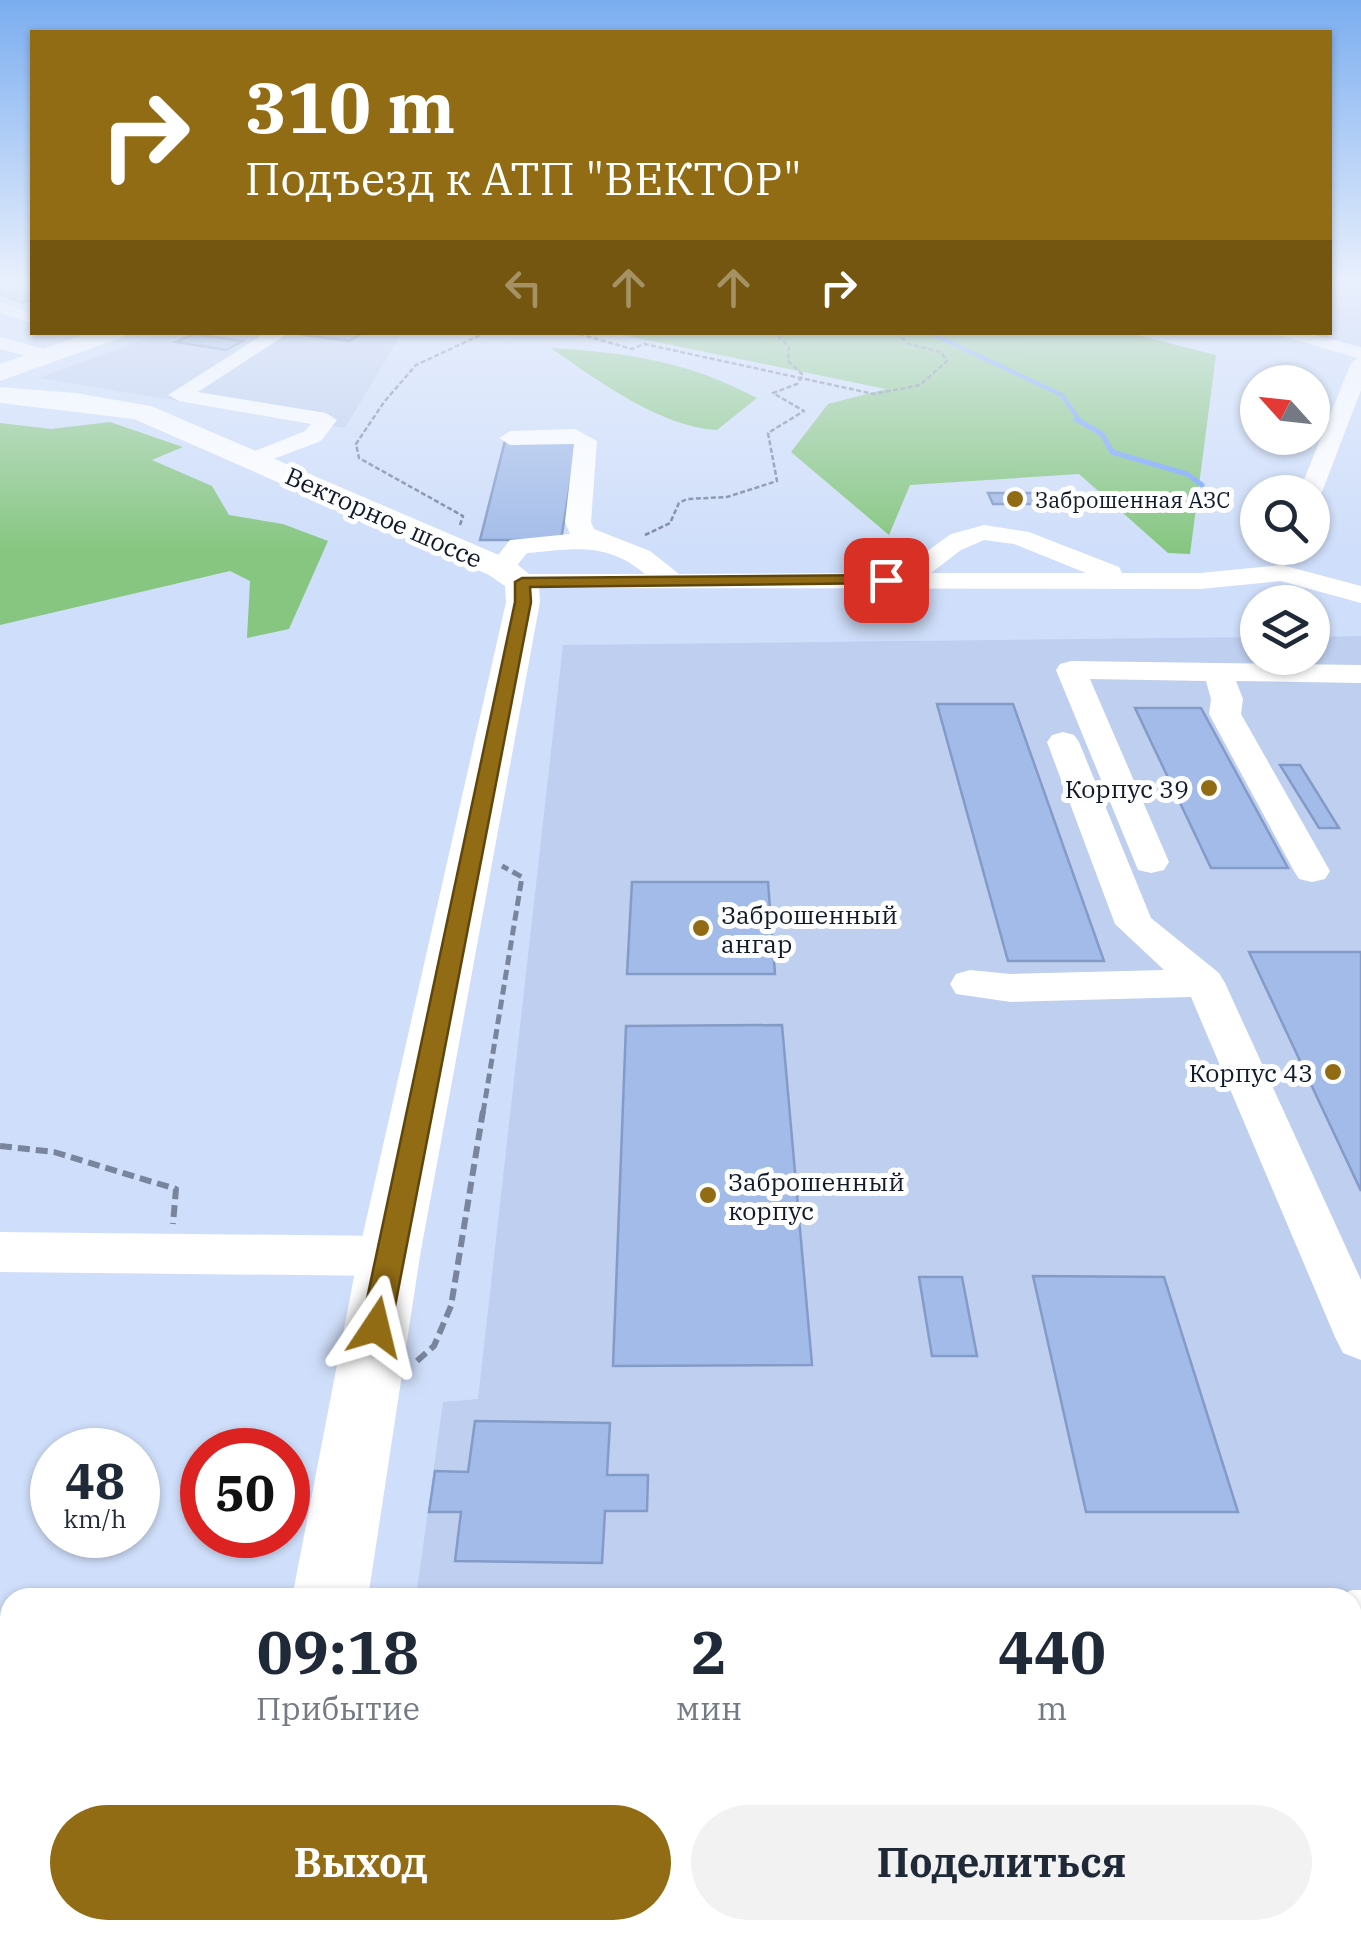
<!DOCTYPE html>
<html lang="ru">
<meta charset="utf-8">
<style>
body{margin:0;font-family:"IBM Plex Serif",serif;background:#f2f2f3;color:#1f2937;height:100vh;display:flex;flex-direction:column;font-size:38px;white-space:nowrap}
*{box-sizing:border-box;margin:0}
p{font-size:32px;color:#747a83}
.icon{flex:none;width:55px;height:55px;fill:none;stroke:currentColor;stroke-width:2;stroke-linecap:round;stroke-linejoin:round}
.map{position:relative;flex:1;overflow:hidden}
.details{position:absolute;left:0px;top:1588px;width:1362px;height:352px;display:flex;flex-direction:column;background:#fff;border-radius:30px 30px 0 0;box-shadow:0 2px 8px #0004}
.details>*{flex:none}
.top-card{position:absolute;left:30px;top:30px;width:1302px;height:305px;border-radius:0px;box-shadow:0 2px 8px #0004;background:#926c14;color:#fff;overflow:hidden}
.needle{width:65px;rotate:297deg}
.tools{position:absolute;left:1240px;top:365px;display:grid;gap:20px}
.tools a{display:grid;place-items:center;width:90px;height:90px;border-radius:50%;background:#fff;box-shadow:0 2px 8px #0004;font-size:50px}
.speed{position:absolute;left:30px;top:1428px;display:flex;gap:20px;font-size:50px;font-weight:700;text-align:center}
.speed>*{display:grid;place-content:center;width:130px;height:130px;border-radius:50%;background:#fff;box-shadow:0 2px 8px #0004;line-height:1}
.speed small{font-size:25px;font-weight:400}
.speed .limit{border:15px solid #d22;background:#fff;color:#111}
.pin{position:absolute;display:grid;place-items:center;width:85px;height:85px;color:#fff;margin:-42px;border-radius:20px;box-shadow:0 5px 15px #0006}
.me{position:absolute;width:110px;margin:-55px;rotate:10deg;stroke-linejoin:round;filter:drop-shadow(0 0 8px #0008)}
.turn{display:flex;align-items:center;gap:35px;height:210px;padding:0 50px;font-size:45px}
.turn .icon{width:130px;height:130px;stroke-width:2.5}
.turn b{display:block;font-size:70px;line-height:85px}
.lanes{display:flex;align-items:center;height:95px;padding:0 50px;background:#0003;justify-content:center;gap:50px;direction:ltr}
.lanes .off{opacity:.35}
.eta{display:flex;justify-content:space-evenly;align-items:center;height:170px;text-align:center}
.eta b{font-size:60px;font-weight:700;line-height:70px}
.primary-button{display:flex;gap:20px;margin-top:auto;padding:20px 50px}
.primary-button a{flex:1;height:115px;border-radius:60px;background:#926c14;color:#fff;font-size:40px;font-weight:700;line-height:115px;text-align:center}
.primary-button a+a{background:#f2f2f3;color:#1f2937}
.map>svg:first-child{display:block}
.built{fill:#bfcfef}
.green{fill:#86c680}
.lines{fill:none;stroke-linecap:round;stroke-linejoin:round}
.stream-far1{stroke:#76a3f9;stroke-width:4}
.stream{stroke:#76a3f9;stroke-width:5}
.building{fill:#a2bbe8;stroke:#849bc7;stroke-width:2.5}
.path-far2{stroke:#79859c;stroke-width:2.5;stroke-dasharray:5 2.5;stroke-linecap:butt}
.path-far1{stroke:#79859c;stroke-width:5;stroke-dasharray:10 5;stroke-linecap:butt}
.path{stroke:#79859c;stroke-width:6;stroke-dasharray:12 6;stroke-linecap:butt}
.minor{fill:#fff;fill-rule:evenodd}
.major{fill:#fff;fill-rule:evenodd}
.route{fill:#926c14;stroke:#5f460d;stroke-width:2.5}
.poi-dot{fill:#926c14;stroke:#fefefe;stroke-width:4}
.labels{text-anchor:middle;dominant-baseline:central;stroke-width:10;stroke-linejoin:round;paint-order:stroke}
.far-poi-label{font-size:22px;fill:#111a2b;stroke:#fefefe;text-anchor:start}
.street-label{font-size:25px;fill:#111a2b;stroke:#fefefe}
.poi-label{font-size:25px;fill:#111a2b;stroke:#fefefe;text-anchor:end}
</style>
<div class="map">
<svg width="1361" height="1939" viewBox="0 0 1361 1939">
<rect width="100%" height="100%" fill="#cfdefa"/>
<!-- built -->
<path class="built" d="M 1330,279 L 1361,279 L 1361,347 L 1295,333 L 1330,332 Z
M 161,333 L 402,333 L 345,428 L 39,378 Z
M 1361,636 L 1361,1939 L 376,1939 L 377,1930 L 1352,1930 L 1352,1598 L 416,1597 L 443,1402 L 478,1399 L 563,645 L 1257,637 L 1258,658 L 1312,658 L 1313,637 Z"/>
<!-- green -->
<path class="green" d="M 1126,332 L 1216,355 L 1190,554 L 1168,553 L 1079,474 L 910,485 L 889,535 L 791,452 L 828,404 L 886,389 L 613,333 Z
M 551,348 C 629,353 687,361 757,398 L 717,430 C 660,427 597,380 551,348 Z
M 110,422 L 183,447 L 152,460 L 212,486 L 229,515 L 283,524 L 328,541 L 289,629 L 247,638 L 250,581 L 230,571 L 0,625 L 0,423 L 51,429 Z"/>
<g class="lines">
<!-- stream-far1 -->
<path class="stream-far1" d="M 928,332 L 1062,395 L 1080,421"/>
<!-- stream -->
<path class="stream" d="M 1076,419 L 1102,434 L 1112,452 L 1187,474 L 1202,485"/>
</g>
<!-- building -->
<path class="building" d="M 0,279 L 32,279 L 32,300 L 22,303 L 0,294 Z
M 301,332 L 364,332 L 349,341 L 298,334 Z
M 194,334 L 243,341 L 226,350 L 176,342 Z
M 505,441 L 577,441 L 561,540 L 480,540 Z
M 988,493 L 1036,493 L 1042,504 L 993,504 Z
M 937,704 L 1013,704 L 1104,961 L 1008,961 Z
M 1135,708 L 1201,708 L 1288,868 L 1211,868 Z
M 1280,765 L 1300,765 L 1339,828 L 1319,828 Z
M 632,882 L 768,882 L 775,974 L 627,974 Z
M 1249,952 L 1361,952 L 1361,1191 Z
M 782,1025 L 812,1365 L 613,1366 L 626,1026 Z
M 1033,1276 L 1164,1277 L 1238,1512 L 1086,1512 Z
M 919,1277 L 962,1277 L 977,1356 L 932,1356 Z
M 475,1421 L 610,1423 L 607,1475 L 648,1475 L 647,1511 L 605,1511 L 602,1563 L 455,1561 L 461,1512 L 429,1512 L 435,1471 L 468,1472 Z"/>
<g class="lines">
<!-- path-far2 -->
<path class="path-far2" d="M 572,332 L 632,349 L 644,344 L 874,394 L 920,385 L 947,361 L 941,352 L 909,344 L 895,332
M 779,334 L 819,332
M 460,525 L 463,516 L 359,458 L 356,444 L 384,402 L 416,365 L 487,332
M 645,535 L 670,523 L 679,503 L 687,499 L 727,497 L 777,481 L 768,433 L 804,411 L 773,393 L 797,384 L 803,375 L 788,361 L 789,347 L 774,332"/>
<!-- path-far1 -->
<path class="path-far1" d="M 483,1113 L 522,877 L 502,866"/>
<!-- path -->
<path class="path" d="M 0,1146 L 54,1152 L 176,1189 L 173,1224
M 417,1361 L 434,1346 L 451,1306 L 483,1111"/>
<!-- minor -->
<path class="minor" d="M 0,302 L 32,313 L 32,323 L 0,313 Z
M 267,332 L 290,332 L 198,392 L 326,413 L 337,420 L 321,441 L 255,466 L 247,464 L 243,459 L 247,454 L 305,431 L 311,424 L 179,401 L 168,395 Z
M 1269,332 L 1303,332 L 1361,347 L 1361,390 L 1320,497 L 1312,499 L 1312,492 L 1299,492 L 1351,363 L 1357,358 Z
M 0,337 L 48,350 L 51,354 L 41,360 L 0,349 Z
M 575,429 L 597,441 L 591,522 L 594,529 L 650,551 L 679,574 L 897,573 L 951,534 L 984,525 L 1029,532 L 1119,567 L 1122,573 L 1200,573 L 1282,565 L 1361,586 L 1361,603 L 1281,581 L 1200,589 L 512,588 L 508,582 L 512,576 L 522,574 L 645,574 C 606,541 574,549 527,553 L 510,574 L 501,576 L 488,568 L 510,540 L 570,534 L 565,522 L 574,444 L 510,445 L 499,438 L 510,431 ZM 984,540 L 1014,544 L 1086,573 L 931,573 L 961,550 Z
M 1071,661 L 1361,665 L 1361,683 L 1236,681 L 1243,699 L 1241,714 L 1330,871 L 1325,879 L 1312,882 L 1299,879 L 1294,871 L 1209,714 L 1211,699 L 1206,681 L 1090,679 L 1169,862 L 1164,870 L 1151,873 L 1138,870 L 1056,670 L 1060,664 Z
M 1063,732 L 1074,735 L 1079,742 L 1151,918 L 1219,973 L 1225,983 L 1361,1280 L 1361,1360 L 1343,1353 L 1335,1337 L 1191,997 L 1011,1002 L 956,994 L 950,984 L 956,974 L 970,970 L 1011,974 L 1164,970 L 1115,924 L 1047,742 L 1052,735 Z
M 0,1232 L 389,1236 L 406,1242 L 414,1256 L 406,1270 L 389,1276 L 0,1272 Z
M 1352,1590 L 1361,1590 L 1361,1652 L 1352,1652 L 1352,1598 L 1335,1598 Z"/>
<!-- major -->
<path class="major" d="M 91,332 L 127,332 L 123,337 L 0,381 L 0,364 Z
M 0,387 L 76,393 L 151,406 L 513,561 L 539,582 L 540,602 L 420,1256 L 368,1598 L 292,1598 L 358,1256 L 506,602 L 505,586 L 489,575 L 134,419 L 0,403 Z
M 231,1930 L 321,1930 L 319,1939 L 229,1939 Z"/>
</g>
<!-- sky -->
<linearGradient id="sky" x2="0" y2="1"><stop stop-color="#7aadef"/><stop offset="0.51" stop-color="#e9f0fd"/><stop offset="1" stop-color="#e9f0fd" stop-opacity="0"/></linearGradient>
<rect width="1361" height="551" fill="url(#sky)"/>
<!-- route -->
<path class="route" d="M 886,575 L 893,580 L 891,583 L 530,587 L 531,602 L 391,1327 L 386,1336 L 376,1340 L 366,1336 L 361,1327 L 515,602 L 515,582 L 522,578 Z"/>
<!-- markers -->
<g class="poi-dot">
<circle cx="1015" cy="499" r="10"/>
<circle cx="1209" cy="788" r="10"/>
<circle cx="701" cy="928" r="10"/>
<circle cx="1333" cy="1072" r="10"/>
<circle cx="708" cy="1195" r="10"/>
</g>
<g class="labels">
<!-- far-poi labels -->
<g class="far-poi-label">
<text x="1035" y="499">Заброшенная АЗС</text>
</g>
<!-- street labels -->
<g class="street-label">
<text transform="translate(384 517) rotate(24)">Векторное шоссе</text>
</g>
<!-- poi labels -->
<g class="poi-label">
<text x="1189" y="788">Корпус 39</text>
<text x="721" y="914" text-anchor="start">Заброшенный<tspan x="721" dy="29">ангар</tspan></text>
<text x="1313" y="1072">Корпус 43</text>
<text x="728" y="1181" text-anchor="start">Заброшенный<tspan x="728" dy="29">корпус</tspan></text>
</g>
</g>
</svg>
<div class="tools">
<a><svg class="needle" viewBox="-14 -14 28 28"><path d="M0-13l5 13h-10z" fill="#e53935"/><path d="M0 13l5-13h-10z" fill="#747a83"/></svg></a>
<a><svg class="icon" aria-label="search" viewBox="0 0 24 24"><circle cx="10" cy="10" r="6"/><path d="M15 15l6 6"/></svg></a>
<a><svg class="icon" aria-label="layers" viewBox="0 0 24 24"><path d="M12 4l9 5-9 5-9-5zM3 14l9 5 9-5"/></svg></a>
</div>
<div class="speed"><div>48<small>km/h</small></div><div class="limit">50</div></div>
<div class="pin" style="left:886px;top:580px;background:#d93025"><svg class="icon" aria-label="arrive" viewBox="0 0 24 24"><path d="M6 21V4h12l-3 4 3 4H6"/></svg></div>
<svg class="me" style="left:376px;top:1327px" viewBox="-20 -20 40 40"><path d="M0-17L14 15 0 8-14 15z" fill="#926c14" stroke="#fff" stroke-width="4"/></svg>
<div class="top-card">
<div class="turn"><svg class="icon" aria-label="right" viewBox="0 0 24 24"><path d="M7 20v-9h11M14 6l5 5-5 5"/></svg><div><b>310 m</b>Подъезд к АТП &quot;ВЕКТОР&quot;</div></div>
<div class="lanes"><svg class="icon off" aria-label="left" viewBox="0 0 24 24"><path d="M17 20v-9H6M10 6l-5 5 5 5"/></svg><svg class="icon off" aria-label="ahead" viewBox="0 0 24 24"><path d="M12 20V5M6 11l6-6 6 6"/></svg><svg class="icon off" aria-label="ahead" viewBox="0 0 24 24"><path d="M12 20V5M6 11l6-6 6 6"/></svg><svg class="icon" aria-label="right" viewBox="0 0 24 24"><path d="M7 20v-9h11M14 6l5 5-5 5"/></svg></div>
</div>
<section class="details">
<div class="eta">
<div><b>09:18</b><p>Прибытие</p></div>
<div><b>2</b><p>мин</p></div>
<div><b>440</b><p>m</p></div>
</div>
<div class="primary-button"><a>Выход</a><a>Поделиться</a></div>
</section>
</div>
